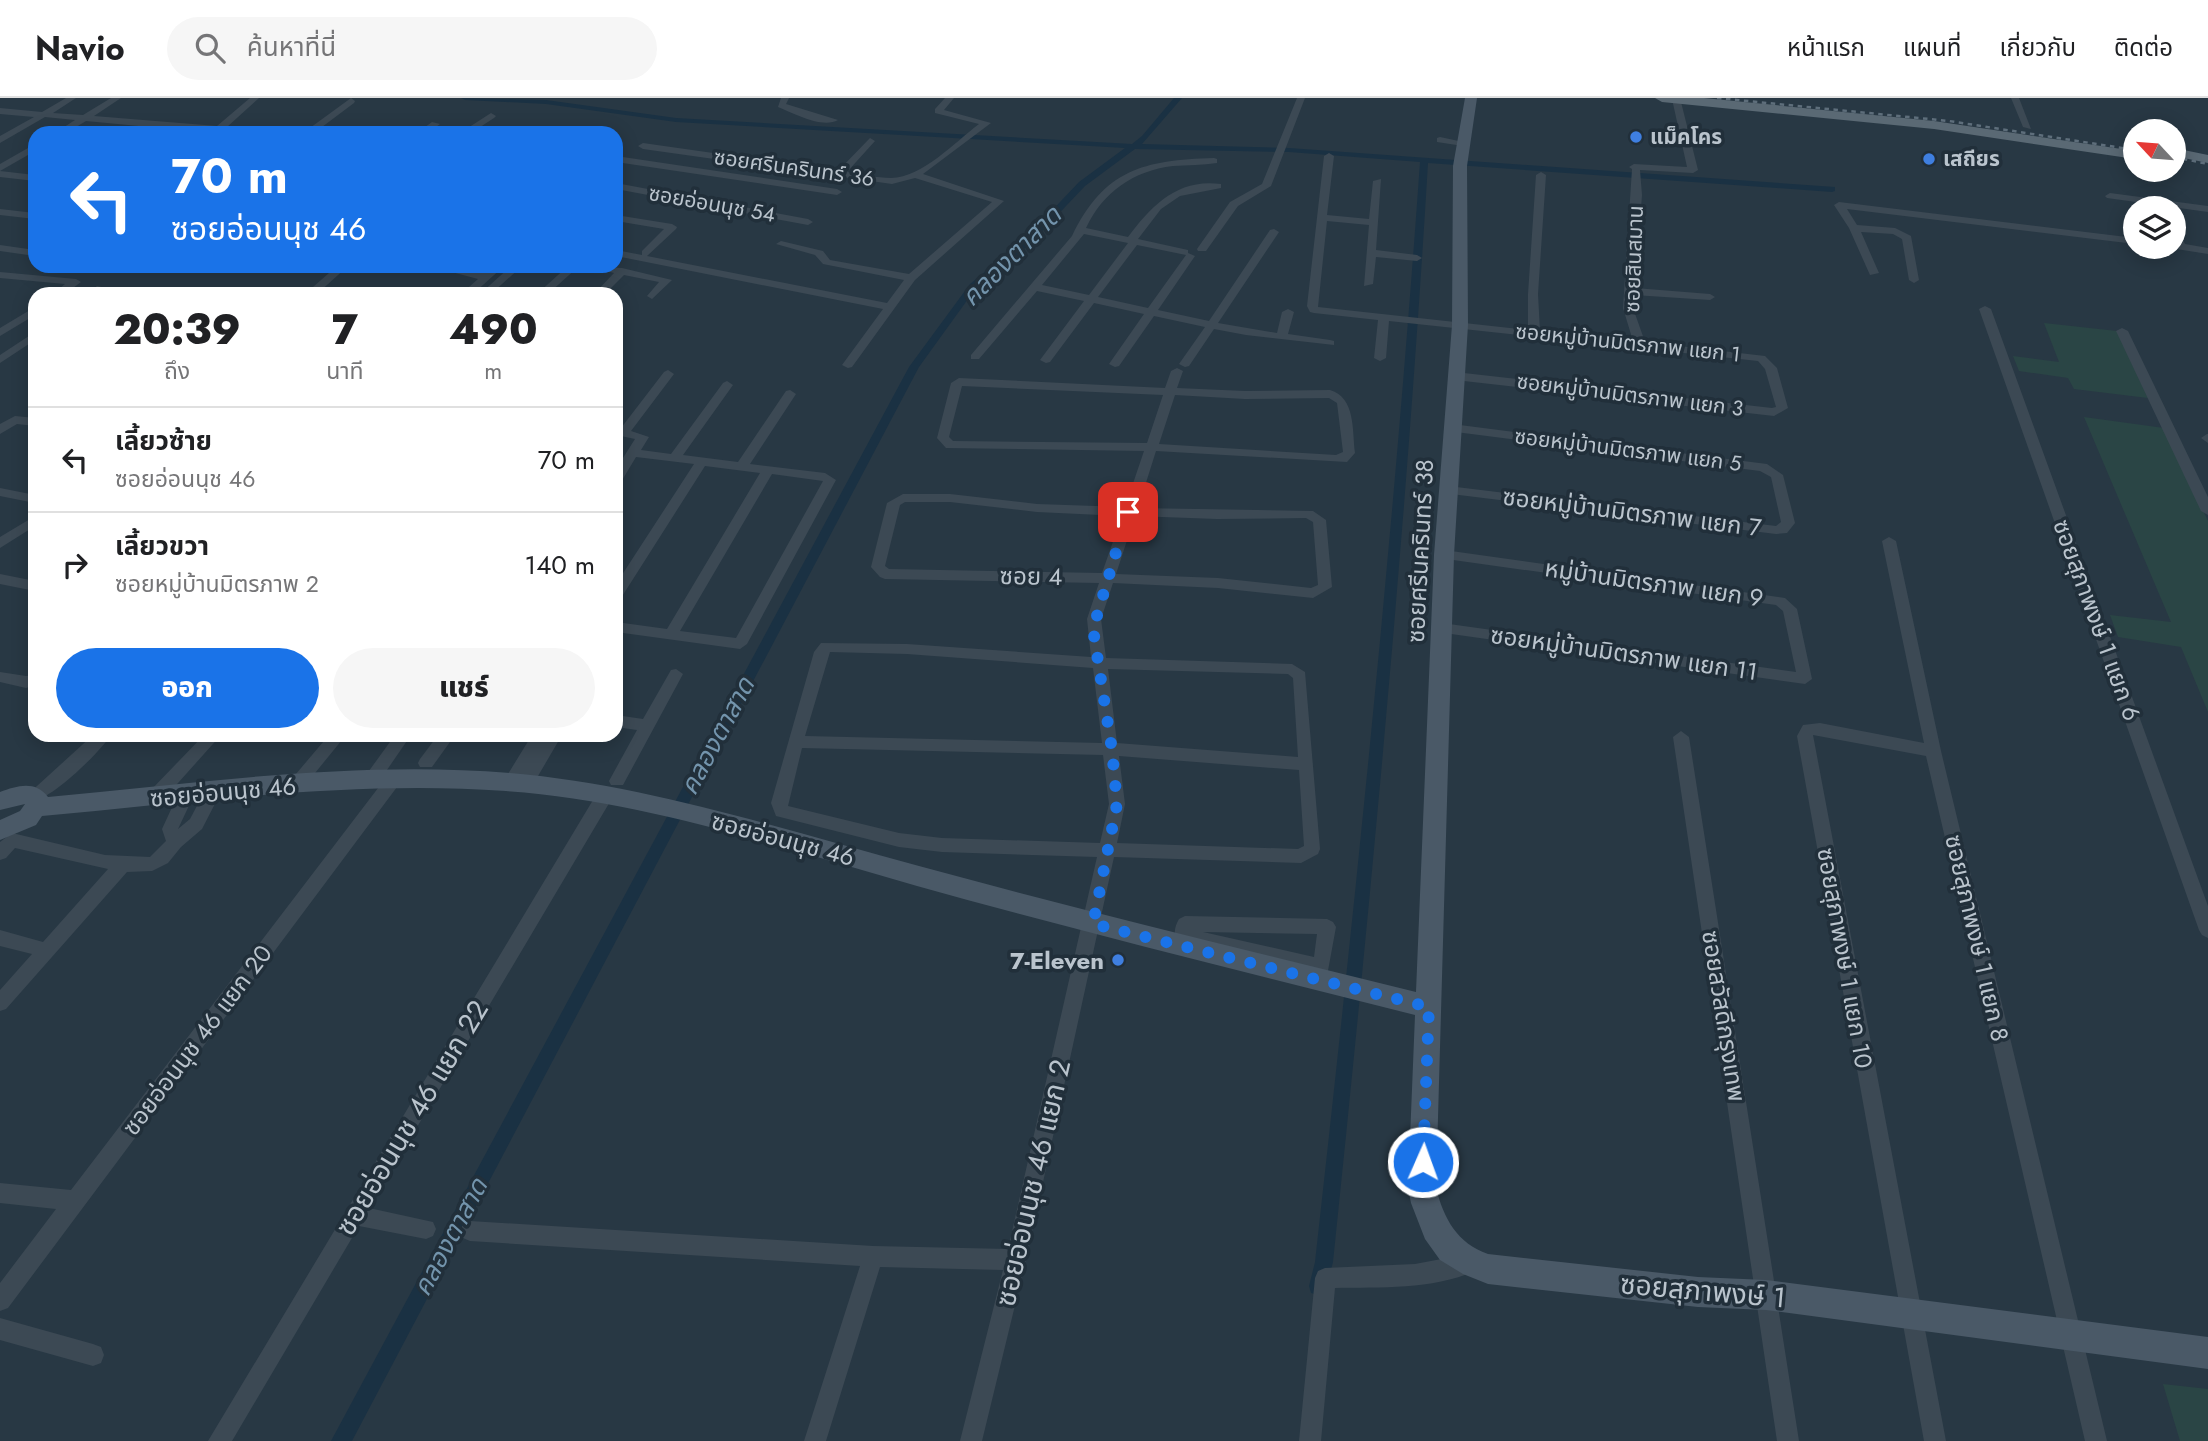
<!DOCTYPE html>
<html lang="th">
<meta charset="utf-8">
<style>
body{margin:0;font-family:Jost,"Noto Sans Thai",sans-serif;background:#f6f6f6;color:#202124;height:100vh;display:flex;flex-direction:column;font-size:26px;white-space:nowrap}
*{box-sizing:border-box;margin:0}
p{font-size:23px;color:#757577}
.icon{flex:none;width:38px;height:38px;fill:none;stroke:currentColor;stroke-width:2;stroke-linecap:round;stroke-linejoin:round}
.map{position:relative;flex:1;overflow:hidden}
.details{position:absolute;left:28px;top:189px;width:595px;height:455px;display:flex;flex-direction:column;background:#fff;border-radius:21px;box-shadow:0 4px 18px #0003}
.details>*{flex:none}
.guide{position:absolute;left:28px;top:28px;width:595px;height:147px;border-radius:21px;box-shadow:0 4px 18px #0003;background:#1a73e8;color:#fff;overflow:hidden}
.needle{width:46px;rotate:296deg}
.fabs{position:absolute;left:2123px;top:21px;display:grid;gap:14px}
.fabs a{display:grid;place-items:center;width:63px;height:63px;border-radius:50%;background:#fff;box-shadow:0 4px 18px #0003;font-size:35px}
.pin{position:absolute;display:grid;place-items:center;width:60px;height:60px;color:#fff;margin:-30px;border-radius:14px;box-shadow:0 4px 10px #0006}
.me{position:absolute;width:77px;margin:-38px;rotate:2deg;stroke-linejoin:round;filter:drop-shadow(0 0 5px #0008)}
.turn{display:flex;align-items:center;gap:24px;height:147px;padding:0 28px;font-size:32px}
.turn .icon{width:91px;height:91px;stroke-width:2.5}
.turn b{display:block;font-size:49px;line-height:60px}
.eta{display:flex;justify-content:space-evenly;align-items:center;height:119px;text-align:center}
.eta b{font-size:42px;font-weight:800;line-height:49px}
.button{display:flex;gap:14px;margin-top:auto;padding:14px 28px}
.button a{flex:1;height:80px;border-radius:42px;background:#1a73e8;color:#fff;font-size:28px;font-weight:800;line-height:80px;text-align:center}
.button a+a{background:#f6f6f6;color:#202124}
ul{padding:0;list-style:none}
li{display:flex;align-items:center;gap:21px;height:105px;padding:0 28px;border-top:2px solid #e0e0e0}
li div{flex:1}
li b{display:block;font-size:26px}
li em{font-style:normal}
header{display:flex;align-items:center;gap:42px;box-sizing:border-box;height:98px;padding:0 35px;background:#fff;border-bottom:2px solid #e0e0e0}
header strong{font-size:33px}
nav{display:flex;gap:38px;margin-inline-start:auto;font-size:24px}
.search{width:490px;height:63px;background:#f6f6f6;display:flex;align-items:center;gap:18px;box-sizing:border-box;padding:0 24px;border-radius:38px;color:#757577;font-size:26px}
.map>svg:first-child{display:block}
.green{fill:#2a4545}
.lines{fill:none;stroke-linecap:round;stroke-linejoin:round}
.canal{fill:#1a3143;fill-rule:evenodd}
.street{fill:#3c4954;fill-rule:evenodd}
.secondary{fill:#4a5967;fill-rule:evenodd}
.primary{fill:#5a6974;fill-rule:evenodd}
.rail{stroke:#5e6e7b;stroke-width:2.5;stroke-dasharray:4.5 4.5;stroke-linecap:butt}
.route{stroke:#1a73e8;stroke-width:12;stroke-dasharray:0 21.6}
.shop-dot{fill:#3f7fe0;stroke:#212f3a;stroke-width:2.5}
.labels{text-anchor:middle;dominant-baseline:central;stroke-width:7;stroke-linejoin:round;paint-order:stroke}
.far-poi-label{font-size:21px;font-weight:bold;fill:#bac4cd;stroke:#212f3a;text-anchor:start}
.far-street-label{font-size:21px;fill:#bac4cd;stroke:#212f3a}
.street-label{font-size:24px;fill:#bac4cd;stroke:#212f3a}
.poi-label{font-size:24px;font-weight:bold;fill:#bac4cd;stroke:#212f3a;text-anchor:end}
.water-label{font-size:26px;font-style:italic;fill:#7394ac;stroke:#212f3a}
.near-street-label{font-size:28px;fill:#bac4cd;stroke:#212f3a}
</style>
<header>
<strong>Navio</strong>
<div class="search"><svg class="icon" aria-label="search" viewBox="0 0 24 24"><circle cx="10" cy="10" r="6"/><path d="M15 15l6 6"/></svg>ค้นหาที่นี่</div>
<nav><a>หน้าแรก</a><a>แผนที่</a><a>เกี่ยวกับ</a><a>ติดต่อ</a></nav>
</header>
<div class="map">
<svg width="2208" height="1343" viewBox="0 0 2208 1343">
<rect width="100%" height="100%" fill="#283844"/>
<!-- green -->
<path class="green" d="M 2044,225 L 2117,233 L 2148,300 L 2074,291 L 2068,280 L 2019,273 L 2013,258 L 2059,264 Z
M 2084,319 L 2164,330 L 2208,423 L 2208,614 L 2181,549 L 2118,539 L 2110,517 L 2171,524 Z
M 2163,1286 L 2208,1291 L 2208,1343 L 2180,1343 Z"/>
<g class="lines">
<!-- canal -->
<path class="canal" d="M 461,0 L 546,2 L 676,20 L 1132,46 L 1142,38 L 1174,0 L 1182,0 L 1142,46 L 1289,50 L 1835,89 L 1835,93 L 1832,94 L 1428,65 C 1406,432 1371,798 1333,1164 L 1325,1195 L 1318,1197 L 1311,1195 L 1309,1188 L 1315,1164 C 1356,798 1394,432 1420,64 L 1289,54 L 1135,51 L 1085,88 L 1030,146 L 976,190 L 919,269 L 352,1343 L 331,1343 L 909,269 L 970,186 L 1024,142 L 1079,84 L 1125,50 L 676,24 L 546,6 L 465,2 Z"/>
<!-- street -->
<path class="street" d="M 66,0 L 76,0 L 53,15 L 83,17 L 111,0 L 121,0 L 94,18 L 217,28 L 250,0 L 259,0 L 227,29 L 262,32 L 267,35 L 212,35 L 86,23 L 66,35 L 55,35 L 75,22 L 45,19 L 0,45 L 0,38 L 34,19 L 0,16 L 0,10 L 42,14 Z
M 351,0 L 355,3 L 354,5 L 314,35 L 303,35 Z
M 781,0 L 789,0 L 786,6 L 838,22 C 822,31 793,15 778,9 Z
M 945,0 L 954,0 L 944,12 L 991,25 L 923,76 L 1004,103 L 915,182 L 852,269 L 848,270 L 842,267 L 883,211 L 616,158 L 616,152 L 642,157 L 642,153 L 664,131 L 616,123 L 616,117 L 672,126 L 677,129 L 676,131 L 647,158 L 887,205 L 904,182 L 823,166 L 815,157 L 776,146 L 781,143 L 823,153 L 830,162 L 909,176 L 992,104 L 915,80 L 892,86 L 643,51 L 638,48 L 643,45 L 838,73 L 870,40 L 875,43 L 847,74 C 861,76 877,80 891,80 C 923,79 955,44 979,26 L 935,15 L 935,11 Z
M 1297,0 L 1305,0 L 1271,88 L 1238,108 L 1206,153 L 1198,153 L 1197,151 L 1230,104 L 1262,86 Z
M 1680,0 L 1698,72 L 1693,75 L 1640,72 L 1642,97 L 1635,190 L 1710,196 L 1715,199 L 1710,202 L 1634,197 L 1633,210 L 1645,244 L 1765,258 L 1777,270 L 1788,310 L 1774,318 L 1455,282 L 1449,278 L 1455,274 L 1772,310 L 1776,309 L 1765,271 L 1758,263 L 1389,223 L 1386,260 L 1380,263 L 1374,260 L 1378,222 L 1314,215 L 1310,214 L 1307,208 L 1324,58 L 1329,55 L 1334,58 L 1327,117 L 1369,121 L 1373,83 L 1381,81 L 1376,152 L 1417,157 L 1422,160 L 1417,163 L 1376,159 L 1373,186 L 1364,188 L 1369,127 L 1327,123 L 1318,209 L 1528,232 L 1528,196 L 1536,77 L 1541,74 L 1546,77 L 1538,196 L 1540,233 L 1633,243 L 1623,210 L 1632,71 L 1629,69 L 1634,66 L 1687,69 L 1672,1 Z
M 2011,0 L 2019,0 L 2031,31 L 2023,29 Z
M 491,15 L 496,18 L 494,20 L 471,35 L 460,35 Z
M 432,24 L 440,26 L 428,35 L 417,35 Z
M 519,30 L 522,31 L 522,35 L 511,35 Z
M 1440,39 L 1468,45 L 1463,48 L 1437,44 L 1437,40 Z
M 35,46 L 35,53 L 0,73 L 0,66 Z
M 616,58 L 837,91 L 842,94 L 837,97 L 616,64 Z
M 1214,60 L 1217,61 L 1217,65 C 1203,67 1187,67 1173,68 C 1133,73 1103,94 1086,130 L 1128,139 C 1152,107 1178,80 1221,86 L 1221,90 L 1180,98 L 1161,111 L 1138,141 L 1188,152 L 1188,155 L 1195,158 L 1158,212 L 1209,223 L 1270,132 L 1274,131 L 1279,134 L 1218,225 L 1277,235 L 1282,214 L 1288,211 L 1294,214 L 1288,236 L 1330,242 L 1334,243 L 1334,247 L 1246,237 L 1214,231 L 1189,268 L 1185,269 L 1179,266 L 1205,229 L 1154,218 L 1119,268 L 1115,269 L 1109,266 L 1144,216 L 1094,205 L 1050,264 L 1046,265 L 1040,262 L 1084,203 L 1037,193 L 979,261 L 971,261 L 971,257 L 1072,138 C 1104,72 1143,62 1214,60 ZM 1084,136 L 1128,145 L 1089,197 L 1042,187 ZM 1137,147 L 1186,157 L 1148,210 L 1098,199 Z
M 0,73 L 35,77 L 35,83 L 0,79 Z
M 616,85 L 808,121 L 813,124 L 808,127 L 616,91 Z
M 2110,95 L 2208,108 L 2208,114 L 2107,100 L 2105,98 Z
M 1839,104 L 2135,140 L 2135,146 L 1847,111 L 1857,127 L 1895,130 L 1911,138 L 1919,182 L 1914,185 L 1909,182 L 1902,141 L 1893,136 L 1861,134 L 1879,175 L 1870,177 L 1849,130 L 1834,107 Z
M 0,111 L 35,115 L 35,121 L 0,117 Z
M 2174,131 L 2179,134 L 2185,146 L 2208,150 L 2208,156 L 2170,150 L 2174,149 Z
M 0,147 L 35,152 L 35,158 L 0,153 Z
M 143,168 L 169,168 L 170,170 L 165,173 Z
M 337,168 L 348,168 L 317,196 L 305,196 Z
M 404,168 L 415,168 L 407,174 L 402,171 Z
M 493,168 L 504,168 L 473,196 L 461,196 L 478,181 L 448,173 L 453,170 L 484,175 Z
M 511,168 L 522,168 L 491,196 L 480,196 Z
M 568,168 L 579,168 L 548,196 L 537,196 Z
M 588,168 L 622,170 L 672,182 L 652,201 L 647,198 L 659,184 L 624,177 L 605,196 L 594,196 L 614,175 Z
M 0,174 L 76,181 L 81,184 L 65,196 L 53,196 L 65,186 L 0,180 Z
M 97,188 L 106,190 L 100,196 L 88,196 Z
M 1985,208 L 1991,211 L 2208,808 L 2208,840 L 2202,837 L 2199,832 L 1979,211 Z
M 35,209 L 35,217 L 0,238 L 0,230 Z
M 2122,230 L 2128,233 L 2208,399 L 2208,417 L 2201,413 L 2116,233 Z
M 35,234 L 35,242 L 0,265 L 0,257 Z
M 1177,270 L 1183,273 L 1177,290 L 1245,293 L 1330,292 C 1356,300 1352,332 1355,355 L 1347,364 L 1156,353 L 1138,410 L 1313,413 L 1326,422 L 1332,489 L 1313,500 L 1218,490 L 1113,485 L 1101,521 L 1106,560 L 1292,566 L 1305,574 L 1320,751 L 1318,756 L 1301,765 L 1114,759 L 1026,1162 L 982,1343 L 960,1343 L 1003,1172 L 880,1169 L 826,1343 L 804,1343 L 860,1168 L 470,1143 L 463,1140 L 460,1133 L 463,1126 L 470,1123 L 873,1148 L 1008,1151 L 1097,759 L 942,754 L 899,749 L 776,718 L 771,705 L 814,554 L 821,545 L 907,546 L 1091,559 L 1087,521 L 1099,485 L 885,481 L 880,479 L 871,469 L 887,405 L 903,396 L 950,396 L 1037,406 L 1125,409 L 1144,353 L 946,350 L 937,340 L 951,285 L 959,280 L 1165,290 L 1171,273 ZM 962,288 L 1163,297 L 1147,345 L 953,343 L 949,339 ZM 1175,297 L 1245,301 L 1329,300 L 1337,305 L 1343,354 L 1336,357 L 1159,346 ZM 905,404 L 950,404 L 1037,414 L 1122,418 L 1102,475 L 889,471 L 885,468 L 900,407 ZM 1135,418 L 1217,421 L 1306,420 L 1313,424 L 1318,487 L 1311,490 L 1218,480 L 1116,476 ZM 830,554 L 907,556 L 1093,570 L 1102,645 L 805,638 ZM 1108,571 L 1288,576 L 1293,580 L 1298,659 L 1117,645 ZM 802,650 L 1103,657 L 1109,706 L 1100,745 L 942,740 L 899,735 L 788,708 ZM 1119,658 L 1299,672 L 1304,748 L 1298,751 L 1117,745 L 1125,706 Z
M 668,272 L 674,276 L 631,333 L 649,339 L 641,352 L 671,356 L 723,285 L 727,283 L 733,287 L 683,357 L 738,364 L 786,293 L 790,292 L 796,296 L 750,366 L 825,375 L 836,382 L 747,546 L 740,551 L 616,534 L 616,524 L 667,531 L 760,375 L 705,368 L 621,500 L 616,502 L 616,486 L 694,366 L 636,359 L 621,384 L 616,385 L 616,371 L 635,341 L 616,337 L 616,329 L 621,330 L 664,274 ZM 772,376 L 823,383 L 736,540 L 680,533 Z
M 15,318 L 35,320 L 35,328 L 17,326 L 0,336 L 0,326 Z
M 1452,326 L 1767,366 L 1783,377 L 1795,425 L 1787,435 L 1776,436 L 1443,395 L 1443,389 L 1448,388 L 1776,428 L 1781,424 L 1771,379 L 1760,373 L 1448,333 L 1448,327 Z
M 2207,336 L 2208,336 L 2208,345 L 2201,340 Z
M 0,390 L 35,397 L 35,405 L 0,398 Z
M 35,418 L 35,428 L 0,450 L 0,439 Z
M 1889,439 L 1896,443 L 1941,653 L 2107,1343 L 2085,1343 L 1926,658 L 1813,637 L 1946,1343 L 1924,1343 L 1797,638 L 1803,627 L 1820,625 L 1924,645 L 1882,443 Z
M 1444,452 L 1785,500 L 1797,511 L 1812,581 L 1805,586 L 1437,534 L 1435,530 L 1437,526 L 1442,525 L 1796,574 L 1783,513 L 1776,507 L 1439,460 L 1437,457 Z
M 0,476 L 35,483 L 35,493 L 0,486 Z
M 676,571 L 683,576 L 623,687 L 611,687 L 609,683 L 637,632 L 616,629 L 616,617 L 643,621 L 671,572 Z
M 0,574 L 26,578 L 35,577 L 35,587 L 26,590 L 0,584 Z
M 1681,633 L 1689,639 L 1799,1343 L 1777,1343 L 1673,639 Z
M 93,637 L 111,637 C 101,653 46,708 28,703 L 26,698 Z
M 204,637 L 221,637 L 161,704 L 149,704 L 147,699 L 149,694 Z
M 329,637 L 346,637 L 302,691 L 290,691 L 288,687 L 290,683 Z
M 395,637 L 411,637 L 378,685 L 366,685 L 364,681 L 366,677 Z
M 438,637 L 455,637 L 432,669 L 420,669 L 418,665 L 420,661 Z
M 532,637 L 562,637 L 531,690 L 525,692 L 518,687 L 511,690 L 505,688 L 503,684 Z
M 394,675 L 400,677 L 402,681 L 400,685 L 8,1210 L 0,1213 L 0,1185 L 56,1111 L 0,1105 L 0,1085 L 71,1092 L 388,677 Z
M 213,688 L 219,689 L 221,694 L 202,731 L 181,749 L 168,765 L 152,773 L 127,774 L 6,911 L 0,913 L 0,892 L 32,856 L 0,848 L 0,832 L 43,844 L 108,771 L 15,750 L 6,760 L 0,762 L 0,744 L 12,735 L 105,757 L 150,759 L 166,743 L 162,731 L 180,692 L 192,692 L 194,697 L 178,731 L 190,721 L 207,689 Z
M 605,691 L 611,692 L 613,697 L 611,702 L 369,1110 L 433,1124 L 436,1131 L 433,1138 L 426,1141 L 359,1128 L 232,1343 L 208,1343 L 599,692 Z
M 1185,818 L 1327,821 L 1333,824 L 1336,829 L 1325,889 L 1319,891 L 1313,889 L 1310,883 L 1311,875 L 1177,842 C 1173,835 1175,828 1179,821 ZM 1203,834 L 1317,836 L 1314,859 Z
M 1468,1156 L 1475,1159 L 1478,1166 L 1475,1173 C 1431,1192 1381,1189 1335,1190 L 1321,1343 L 1299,1343 L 1315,1180 L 1318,1173 L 1325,1170 L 1415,1166 Z
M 0,1220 L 93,1246 L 101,1249 L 104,1257 L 101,1265 L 93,1268 L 0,1242 Z"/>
<!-- secondary -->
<path class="secondary" d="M 1465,0 L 1477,0 L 1467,68 L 1468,227 L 1454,457 L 1436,1090 C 1444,1121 1457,1145 1488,1156 L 1698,1179 L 1766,1182 L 2208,1239 L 2208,1271 L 1766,1212 L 1698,1209 L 1488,1186 L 1463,1176 L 1440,1162 L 1425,1141 L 1411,1105 L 1408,1090 L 1415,917 C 1249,875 1082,834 917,788 C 782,750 647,703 506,693 C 351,682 196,704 42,718 L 36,727 L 0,742 L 0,722 L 20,713 L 25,706 L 0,712 L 0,694 C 17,688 35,682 48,699 C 201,685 356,662 510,675 C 650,687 784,732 919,768 C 1084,813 1250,853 1416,894 L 1434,457 L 1452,227 L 1453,68 Z"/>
<!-- primary -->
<path class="primary" d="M 1655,0 L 1704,0 L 1934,23 L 2135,53 L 2135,61 L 1934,31 L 1662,4 Z
M 2174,50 L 2208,57 L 2208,65 L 2174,58 Z"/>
<!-- rail -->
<path class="rail" d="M 1717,0 L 1949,23 L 2135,52
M 2174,59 L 2208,66"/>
</g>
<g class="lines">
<!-- route -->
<path class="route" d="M 1128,414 L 1093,531 L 1112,652 L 1117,706 L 1093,826 L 1429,909 L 1423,1064"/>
</g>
<!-- markers -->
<g class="shop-dot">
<circle cx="1636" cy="39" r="7"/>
<circle cx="1929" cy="61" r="7"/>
<circle cx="1118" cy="862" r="7"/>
</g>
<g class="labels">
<!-- far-poi labels -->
<g class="far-poi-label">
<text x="1650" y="39">แม็คโคร</text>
<text x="1943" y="61">เสถียร</text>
</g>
<!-- far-street labels -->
<g class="far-street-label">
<text transform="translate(794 70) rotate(8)">ซอยศรีนครินทร์ 36</text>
<text transform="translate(712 106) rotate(10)">ซอยอ่อนนุช 54</text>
<text transform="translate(1634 161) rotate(-88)">ซอยสินสมาน</text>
<text transform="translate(1628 245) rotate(6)">ซอยหมู่บ้านมิตรภาพ แยก 1</text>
<text transform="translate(1630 297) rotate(7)">ซอยหมู่บ้านมิตรภาพ แยก 3</text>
<text transform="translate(1628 352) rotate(7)">ซอยหมู่บ้านมิตรภาพ แยก 5</text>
</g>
<!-- street labels -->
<g class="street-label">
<text transform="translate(1632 414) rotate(7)">ซอยหมู่บ้านมิตรภาพ แยก 7</text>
<text transform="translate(1420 453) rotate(-87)">ซอยศรีนครินทร์ 38</text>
<text transform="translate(1031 478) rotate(1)">ซอย 4</text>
<text transform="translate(1654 485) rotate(8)">หมู่บ้านมิตรภาพ แยก 9</text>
<text transform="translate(2097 522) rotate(70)">ซอยสุภาพงษ์ 1 แยก 6</text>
<text transform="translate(1624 555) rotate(8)">ซอยหมู่บ้านมิตรภาพ แยก 11</text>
<text transform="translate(223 694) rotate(-5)">ซอยอ่อนนุช 46</text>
<text transform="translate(783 741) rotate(15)">ซอยอ่อนนุช 46</text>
<text transform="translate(1977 840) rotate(77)">ซอยสุภาพงษ์ 1 แยก 8</text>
<text transform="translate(1845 860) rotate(80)">ซอยสุภาพงษ์ 1 แยก 10</text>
<text transform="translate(1724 918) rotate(81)">ซอยสวัสดีกรุงเทพ</text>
<text transform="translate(197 942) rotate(-53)">ซอยอ่อนนุช 46 แยก 20</text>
</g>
<!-- poi labels -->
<g class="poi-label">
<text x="1104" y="862">7-Eleven</text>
</g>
<!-- water labels -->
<g class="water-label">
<text transform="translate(1011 158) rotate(-45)">คลองตาสาด</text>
<text transform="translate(717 638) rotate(-62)">คลองตาสาด</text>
<text transform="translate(450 1139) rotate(-62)">คลองตาสาด</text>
</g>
<!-- near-street labels -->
<g class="near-street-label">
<text transform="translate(412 1020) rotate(-59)">ซอยอ่อนนุช 46 แยก 22</text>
<text transform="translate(1033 1085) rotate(-77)">ซอยอ่อนนุช 46 แยก 2</text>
<text transform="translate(1703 1193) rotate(5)">ซอยสุภาพงษ์ 1</text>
</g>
</g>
</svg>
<div class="fabs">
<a><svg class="needle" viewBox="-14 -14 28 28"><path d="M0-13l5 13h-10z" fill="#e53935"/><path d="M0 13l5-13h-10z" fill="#757577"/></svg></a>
<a><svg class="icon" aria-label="layers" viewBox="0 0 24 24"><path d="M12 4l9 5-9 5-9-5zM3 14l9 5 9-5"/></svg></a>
</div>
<div class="pin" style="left:1128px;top:414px;background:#d93025"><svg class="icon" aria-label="arrive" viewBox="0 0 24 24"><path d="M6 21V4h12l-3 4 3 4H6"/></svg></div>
<svg class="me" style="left:1423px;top:1064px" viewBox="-20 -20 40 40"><circle r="17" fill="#1a73e8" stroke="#fff" stroke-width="3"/><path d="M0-11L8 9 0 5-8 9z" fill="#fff"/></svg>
<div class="guide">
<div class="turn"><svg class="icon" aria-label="left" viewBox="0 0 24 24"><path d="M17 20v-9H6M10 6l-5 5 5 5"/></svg><div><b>70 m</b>ซอยอ่อนนุช 46</div></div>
</div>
<section class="details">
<div class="eta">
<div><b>20:39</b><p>ถึง</p></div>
<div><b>7</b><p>นาที</p></div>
<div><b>490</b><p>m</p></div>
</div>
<ul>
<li><svg class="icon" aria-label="left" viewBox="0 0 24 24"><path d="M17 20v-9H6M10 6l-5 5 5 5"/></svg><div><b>เลี้ยวซ้าย</b><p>ซอยอ่อนนุช 46</p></div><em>70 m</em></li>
<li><svg class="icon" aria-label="right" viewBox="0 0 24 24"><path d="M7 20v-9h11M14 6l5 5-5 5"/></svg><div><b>เลี้ยวขวา</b><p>ซอยหมู่บ้านมิตรภาพ 2</p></div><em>140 m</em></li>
</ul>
<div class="button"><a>ออก</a><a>แชร์</a></div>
</section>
</div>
